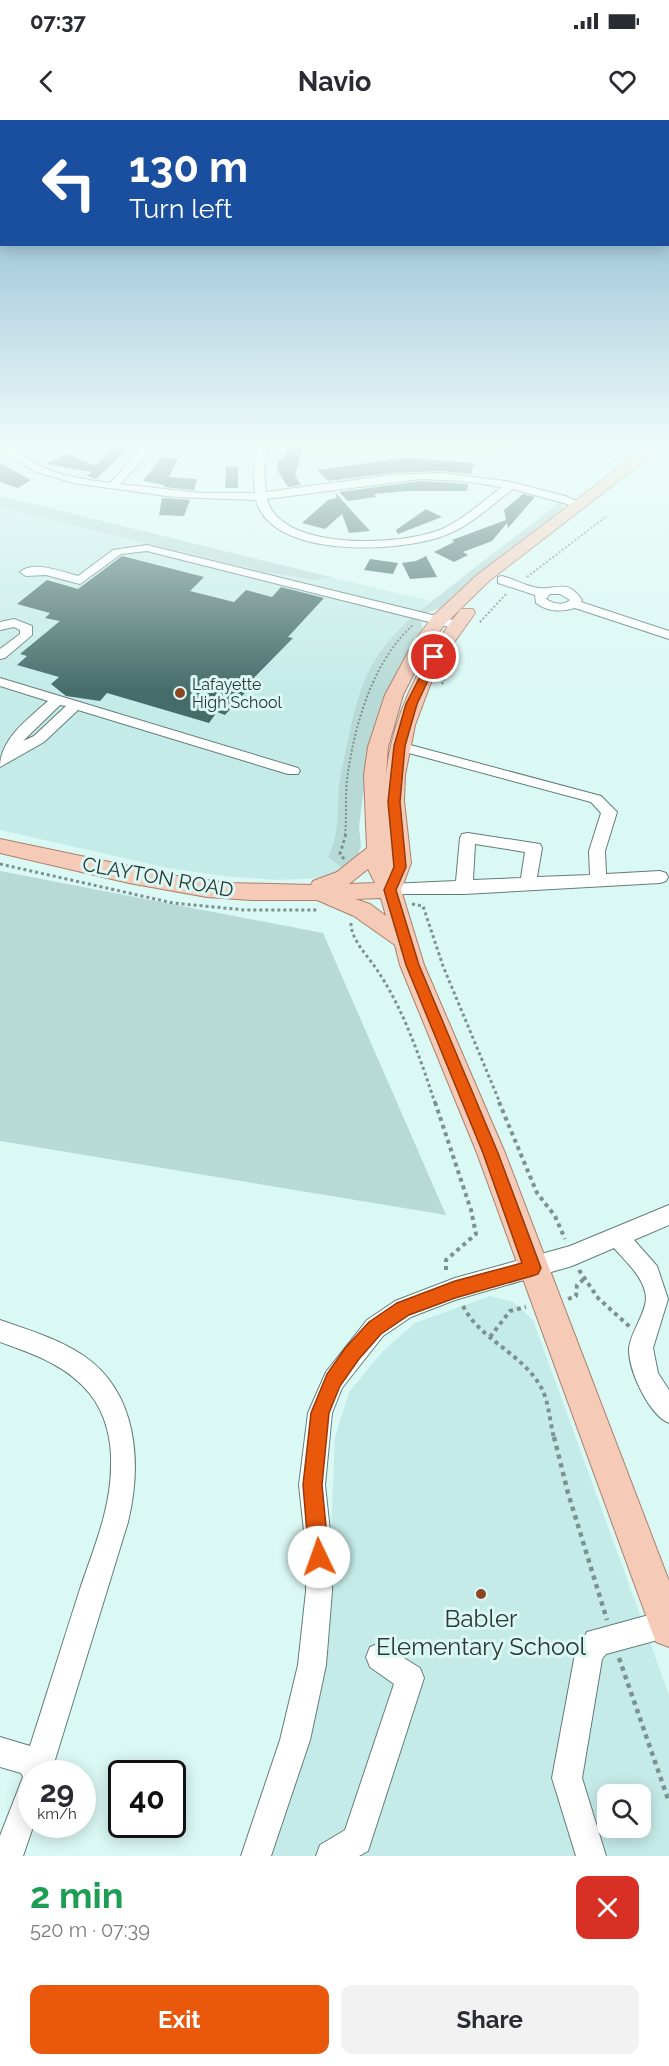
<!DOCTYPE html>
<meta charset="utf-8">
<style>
body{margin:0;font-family:Raleway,sans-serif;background:#f2f2f3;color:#2b2b33;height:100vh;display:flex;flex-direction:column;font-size:22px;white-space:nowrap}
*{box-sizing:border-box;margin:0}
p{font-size:20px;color:#7c7c81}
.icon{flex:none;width:33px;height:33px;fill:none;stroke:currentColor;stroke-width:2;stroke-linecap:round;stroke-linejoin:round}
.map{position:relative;height:1736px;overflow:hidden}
.details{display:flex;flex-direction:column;background:#fff;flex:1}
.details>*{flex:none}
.guide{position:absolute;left:0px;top:0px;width:669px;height:126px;box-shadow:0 3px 15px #0003;background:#1a4fa0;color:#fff;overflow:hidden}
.tools{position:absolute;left:597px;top:1664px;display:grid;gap:12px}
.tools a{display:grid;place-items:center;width:54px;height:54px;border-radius:12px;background:#fff;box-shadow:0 3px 15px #0003;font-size:30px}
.speed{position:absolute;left:18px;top:1640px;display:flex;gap:12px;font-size:30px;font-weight:700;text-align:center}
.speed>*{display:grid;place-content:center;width:78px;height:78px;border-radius:50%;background:#fff;box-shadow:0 3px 15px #0003;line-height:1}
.speed small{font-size:15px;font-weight:400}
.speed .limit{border:3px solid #111;border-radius:9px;background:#fff;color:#111}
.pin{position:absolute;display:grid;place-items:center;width:51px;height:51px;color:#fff;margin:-26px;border:3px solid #fff;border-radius:50%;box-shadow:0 2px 6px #0007}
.me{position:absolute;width:66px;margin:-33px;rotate:357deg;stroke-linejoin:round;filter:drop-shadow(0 0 4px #0008)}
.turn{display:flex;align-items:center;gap:21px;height:126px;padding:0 30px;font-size:27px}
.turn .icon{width:78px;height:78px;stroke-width:2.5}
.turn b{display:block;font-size:42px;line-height:51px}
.round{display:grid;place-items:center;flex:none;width:63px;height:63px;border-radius:12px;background:#f2f2f3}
.summary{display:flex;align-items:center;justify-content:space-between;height:102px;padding:0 30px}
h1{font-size:36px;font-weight:700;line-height:45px;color:#1e9e55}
.action{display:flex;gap:12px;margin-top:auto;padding:12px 30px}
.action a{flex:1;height:69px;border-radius:12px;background:#ea580c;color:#fff;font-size:24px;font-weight:700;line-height:69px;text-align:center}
.action a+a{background:#f2f2f3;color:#2b2b33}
.status{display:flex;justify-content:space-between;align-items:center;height:42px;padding:0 30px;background:#fff;direction:ltr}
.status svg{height:16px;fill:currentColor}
header{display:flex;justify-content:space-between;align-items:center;height:78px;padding:0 30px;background:#fff;font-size:27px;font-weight:700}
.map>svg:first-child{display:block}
.built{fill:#c5ebe8;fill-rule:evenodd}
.green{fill:#b8dad6}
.building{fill:#466c69}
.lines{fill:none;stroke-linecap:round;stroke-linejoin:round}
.minor-casing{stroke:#627d7a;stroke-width:2}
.major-casing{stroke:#aa806c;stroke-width:2}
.path-far3{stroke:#7d918e;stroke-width:2;stroke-dasharray:2 2;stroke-linecap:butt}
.path-far2{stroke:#7d918e;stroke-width:3;stroke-dasharray:3 3;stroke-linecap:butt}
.path-far1{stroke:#7d918e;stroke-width:4;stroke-dasharray:4 4;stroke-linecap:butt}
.path{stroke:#7d918e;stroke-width:4.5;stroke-dasharray:4.5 4.5;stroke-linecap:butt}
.minor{fill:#fff;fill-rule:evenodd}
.major{fill:#f5cbb8;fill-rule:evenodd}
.route{fill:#ea580c;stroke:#983908;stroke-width:1.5}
.poi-dot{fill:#8d4623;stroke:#daf8f4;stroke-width:2}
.labels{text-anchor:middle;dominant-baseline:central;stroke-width:6;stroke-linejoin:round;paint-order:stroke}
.far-poi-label{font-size:16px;fill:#2b3635;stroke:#daf8f4;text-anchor:start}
.street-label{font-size:20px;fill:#2b3635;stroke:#daf8f4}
.near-poi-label{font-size:24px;fill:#2b3635;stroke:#daf8f4}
</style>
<div class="status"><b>07:37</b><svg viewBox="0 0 49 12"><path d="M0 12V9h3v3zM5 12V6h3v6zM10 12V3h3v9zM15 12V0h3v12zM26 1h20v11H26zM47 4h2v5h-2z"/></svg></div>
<header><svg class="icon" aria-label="back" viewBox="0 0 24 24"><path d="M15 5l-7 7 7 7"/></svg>Navio<svg class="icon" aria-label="heart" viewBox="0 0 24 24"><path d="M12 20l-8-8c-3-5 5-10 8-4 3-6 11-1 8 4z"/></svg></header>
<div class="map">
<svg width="669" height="1736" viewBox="0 0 669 1736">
<rect width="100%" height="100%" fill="#daf8f4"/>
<!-- built -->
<path class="built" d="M 0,387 L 264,452 L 317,460 L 331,457 L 430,481 L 399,509 L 381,529 L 340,663 L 336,724 L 328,736 L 345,750 L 326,758 L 277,760 L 223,756 L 168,748 L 0,710 Z
M 490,1176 L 513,1182 L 533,1200 L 669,1575 L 669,1736 L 268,1736 L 326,1530 L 335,1317 L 349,1272 L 383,1231 L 415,1203 ZM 608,1674 L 640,1674 L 640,1707 L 608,1707 Z"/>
<!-- green -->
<path class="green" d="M 0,376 L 331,457 L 317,460 L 264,452 L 0,387 Z
M 561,381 L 563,388 L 558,393 L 476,455 L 446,486 L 429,492 L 418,492 Z
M 412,497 L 422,502 L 422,509 L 367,643 L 359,707 L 361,726 L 357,737 L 345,750 L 328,737 C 340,715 337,690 339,665 C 341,650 345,635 348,620 C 359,567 369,535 412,497 Z
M 0,751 L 323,813 L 446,1095 L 0,1021 Z"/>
<!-- building -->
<path class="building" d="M 112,328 L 128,328 L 96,359 L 87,356 L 91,352 L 45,344 L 67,334 L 96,346 Z
M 287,328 L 302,328 L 295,356 L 301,365 L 288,367 L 277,350 L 278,340 L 284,340 Z
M 162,337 L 178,339 L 169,357 L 197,359 L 194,370 L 164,367 L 164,365 L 143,361 Z
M 404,338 L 474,343 L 471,354 L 442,351 L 391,353 L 328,361 L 317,350 Z
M 0,343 L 16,352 L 31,360 L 18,368 L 0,362 Z
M 226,346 L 238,347 L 238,368 L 225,368 Z
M 421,361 L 468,364 L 467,371 L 408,371 L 374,374 L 376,377 L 348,381 L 339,372 Z
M 335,372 L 340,378 L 370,411 L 349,413 L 342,394 L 325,409 L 302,403 L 328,380 L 337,378 Z
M 523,374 L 535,377 L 508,408 L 507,403 L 492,421 L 463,432 L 468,435 L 454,442 L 434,432 L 454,422 L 452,420 L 506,400 L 504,390 Z
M 162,378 L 190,380 L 184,396 L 159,395 Z
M 426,389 L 442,397 L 398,414 L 396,410 Z
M 122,436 L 204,457 L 190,471 L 234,482 L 246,470 L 272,477 L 281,467 L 324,478 L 288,517 L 293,518 L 247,565 L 251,566 L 225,595 L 217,592 L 209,603 L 107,573 L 100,581 L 66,576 L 51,564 L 59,557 L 17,545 L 27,536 L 20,534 L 60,501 L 45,498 L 50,493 L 17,484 L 47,460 L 78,469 Z
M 426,436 L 437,457 L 410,459 L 402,443 L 416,441 Z
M 370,439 L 398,443 L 393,454 L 364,450 Z"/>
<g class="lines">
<!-- minor casing -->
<g class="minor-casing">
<path id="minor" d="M 5,328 L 16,328 C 40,354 77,358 110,363 L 142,328 L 153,328 L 120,364 L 200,373 L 255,373 C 253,357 253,343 259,328 L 269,328 L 264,348 L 266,372 L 391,355 L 442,353 L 511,362 L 565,376 L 586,385 L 581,388 L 513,369 C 492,384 473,404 448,414 C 404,433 271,440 256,380 L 174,377 L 73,363 L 34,351 L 14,339 ZM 421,359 L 462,361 L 502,367 C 483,381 464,399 442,409 C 403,426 280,432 267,379 Z
M 147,425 L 461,502 L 463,505 L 457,509 L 147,431 L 121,434 L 80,464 L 46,455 L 26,456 L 20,452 C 34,440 62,452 78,456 L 113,430 Z
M 502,456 C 514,459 527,467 539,468 C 558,470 567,458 582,480 L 581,482 L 669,511 L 669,519 L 575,488 C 560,492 548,492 536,483 L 535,475 L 498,463 L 498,457 ZM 550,474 L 560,474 L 570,480 C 563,486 554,484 546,479 Z
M 14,499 L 32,506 L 32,515 L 5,538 L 0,539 L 0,529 L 20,514 L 20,510 L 14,507 L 0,510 L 0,502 Z
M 0,558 L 298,648 L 300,651 L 298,654 L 288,654 L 78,590 L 44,622 L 0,647 C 0,619 28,599 48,581 L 0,566 ZM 60,585 L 66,586 L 34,616 L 23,621 Z
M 399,622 L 601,676 L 617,692 L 605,731 L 606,754 L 660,751 L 666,753 L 668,757 L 666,761 L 660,763 L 464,774 L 384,774 L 382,770 L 384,766 L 390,764 L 456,761 L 460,718 L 462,714 L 468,713 L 540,724 L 542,728 L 537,757 L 590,755 L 589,731 L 601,693 L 591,682 L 394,629 L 392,626 L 394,623 ZM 475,724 L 525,732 L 521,758 L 473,760 Z
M 669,1085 L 669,1105 L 634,1120 L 657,1146 L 668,1179 L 653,1228 L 658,1253 L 669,1270 L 669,1303 C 649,1295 628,1250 629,1228 C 631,1211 645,1195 646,1179 C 646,1159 626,1142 614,1128 L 572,1146 L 455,1180 L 411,1197 L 383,1216 L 342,1268 L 332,1293 L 325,1365 L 331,1420 L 332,1471 L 326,1545 L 310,1620 L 271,1736 L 241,1736 L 280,1620 L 298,1545 L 306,1471 L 305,1420 L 299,1365 L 308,1293 L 326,1252 L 367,1200 L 395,1181 L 455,1158 L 570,1126 Z
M 0,1200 C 29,1210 59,1219 84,1236 C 138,1273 142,1344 128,1402 L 51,1653 L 32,1653 L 32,1704 L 34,1704 L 23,1736 L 0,1736 L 0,1716 L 23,1657 L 21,1653 L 0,1647 L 0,1617 L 30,1626 C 47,1574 63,1521 80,1469 C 93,1430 111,1389 111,1346 C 112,1321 106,1294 90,1274 C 67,1245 33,1234 0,1222 Z
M 667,1490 L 669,1491 L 669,1517 L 606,1534 L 602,1539 L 582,1658 L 606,1736 L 576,1736 L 552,1658 L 575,1534 L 587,1512 Z
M 380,1523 L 420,1548 L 424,1558 L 368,1731 L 359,1736 L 316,1736 L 320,1725 L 345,1710 L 394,1564 L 370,1547 L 366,1537 L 370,1527 Z"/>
</g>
<!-- major casing -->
<g class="major-casing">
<path id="major" d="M 645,328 L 661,328 L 489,461 L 445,504 L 426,529 L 403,575 L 388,627 L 385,668 C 389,600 419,542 461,489 L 473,489 L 475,493 L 445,535 L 433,557 L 415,605 L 405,655 L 404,681 L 411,743 L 401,770 L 424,845 L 505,1033 L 669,1461 L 669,1527 L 656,1522 L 651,1509 L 477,1033 L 400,845 L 395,825 L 354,796 L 317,780 L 252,780 L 207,777 L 129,763 L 0,733 L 0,719 L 181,757 L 230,763 L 311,765 L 313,761 L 337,752 L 367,728 L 364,655 L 368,627 L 385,575 L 412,525 L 433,496 L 477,455 ZM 368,749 L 375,763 L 349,764 ZM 381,778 L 386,796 L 370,784 L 355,779 Z"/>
</g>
<!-- path-far3 -->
<path class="path-far3" d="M 614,341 L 628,328
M 527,457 L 607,396
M 480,502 L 506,474
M 442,564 L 457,534
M 345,715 C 347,697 345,678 347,660 C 354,606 372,542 413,505"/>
<!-- path-far2 -->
<path class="path-far2" d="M 344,739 L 340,734 L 346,714
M 0,744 L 173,783 L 245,790 L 318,790
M 412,784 L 423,786 L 443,846 L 500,983
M 351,803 C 351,819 366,834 375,847 C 403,887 420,938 435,983"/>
<!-- path-far1 -->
<path class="path-far1" d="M 435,982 L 471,1090 L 476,1114 L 446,1140 L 446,1153
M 499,982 L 537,1073 L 555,1096 L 565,1119
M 579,1150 L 598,1178 L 630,1207
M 568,1179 L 576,1176 L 577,1165 L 584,1159
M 463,1186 C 480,1220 524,1234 542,1269 C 549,1283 550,1303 554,1318
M 490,1217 L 510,1191 L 526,1187"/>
<!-- path -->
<path class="path" d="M 554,1317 L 568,1373 L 607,1500
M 619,1538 L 669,1682"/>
<!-- minor -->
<use href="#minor" class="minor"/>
<!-- major -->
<use href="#major" class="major"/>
</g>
<!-- sky -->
<linearGradient id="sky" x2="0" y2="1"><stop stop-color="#7aabc9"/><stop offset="0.57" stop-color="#eefcfa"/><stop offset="1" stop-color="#eefcfa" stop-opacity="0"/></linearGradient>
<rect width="669" height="571" fill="url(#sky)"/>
<!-- route -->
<path class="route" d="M 431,535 L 439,537 L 417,584 L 405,626 L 400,682 L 406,747 L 396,770 L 419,845 L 498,1033 L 541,1148 L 538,1154 L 532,1156 L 455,1178 L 409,1195 L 381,1214 L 359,1239 L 340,1266 L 329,1293 L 322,1365 L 329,1437 L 326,1444 L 319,1447 L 312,1444 L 309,1437 L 303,1365 L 311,1293 L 327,1254 L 346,1227 L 369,1202 L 397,1183 L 455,1161 L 522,1143 L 483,1033 L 406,845 L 384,770 L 394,747 L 388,682 L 394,626 L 406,584 Z"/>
<!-- markers -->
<g class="poi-dot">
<circle cx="180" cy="573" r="6"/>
<circle cx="481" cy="1474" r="6"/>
</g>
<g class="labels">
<!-- far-poi labels -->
<g class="far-poi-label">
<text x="192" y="564">Lafayette<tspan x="192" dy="18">High School</tspan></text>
</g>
<!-- street labels -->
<g class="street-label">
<text transform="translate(158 757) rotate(10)">CLAYTON ROAD</text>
</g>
<!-- near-poi labels -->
<g class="near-poi-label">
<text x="481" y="1498">Babler<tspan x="481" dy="28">Elementary School</tspan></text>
</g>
</g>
</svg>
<div class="tools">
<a><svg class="icon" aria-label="search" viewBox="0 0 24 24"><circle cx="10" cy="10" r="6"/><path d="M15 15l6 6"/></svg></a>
</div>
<div class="speed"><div>29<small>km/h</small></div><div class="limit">40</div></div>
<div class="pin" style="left:434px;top:537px;background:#d93025"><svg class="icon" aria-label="arrive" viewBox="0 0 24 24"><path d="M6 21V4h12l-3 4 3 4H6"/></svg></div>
<svg class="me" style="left:319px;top:1437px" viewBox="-20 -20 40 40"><circle r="19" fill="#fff"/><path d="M0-13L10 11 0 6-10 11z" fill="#ea580c"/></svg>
<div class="guide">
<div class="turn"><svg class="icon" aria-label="left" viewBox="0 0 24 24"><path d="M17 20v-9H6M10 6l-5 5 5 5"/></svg><div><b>130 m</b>Turn left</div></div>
</div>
</div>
<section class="details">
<div class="summary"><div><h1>2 min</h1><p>520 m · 07:39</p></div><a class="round" style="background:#d93025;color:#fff"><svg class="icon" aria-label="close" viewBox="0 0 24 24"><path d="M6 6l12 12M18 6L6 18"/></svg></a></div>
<div class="action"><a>Exit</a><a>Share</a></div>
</section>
